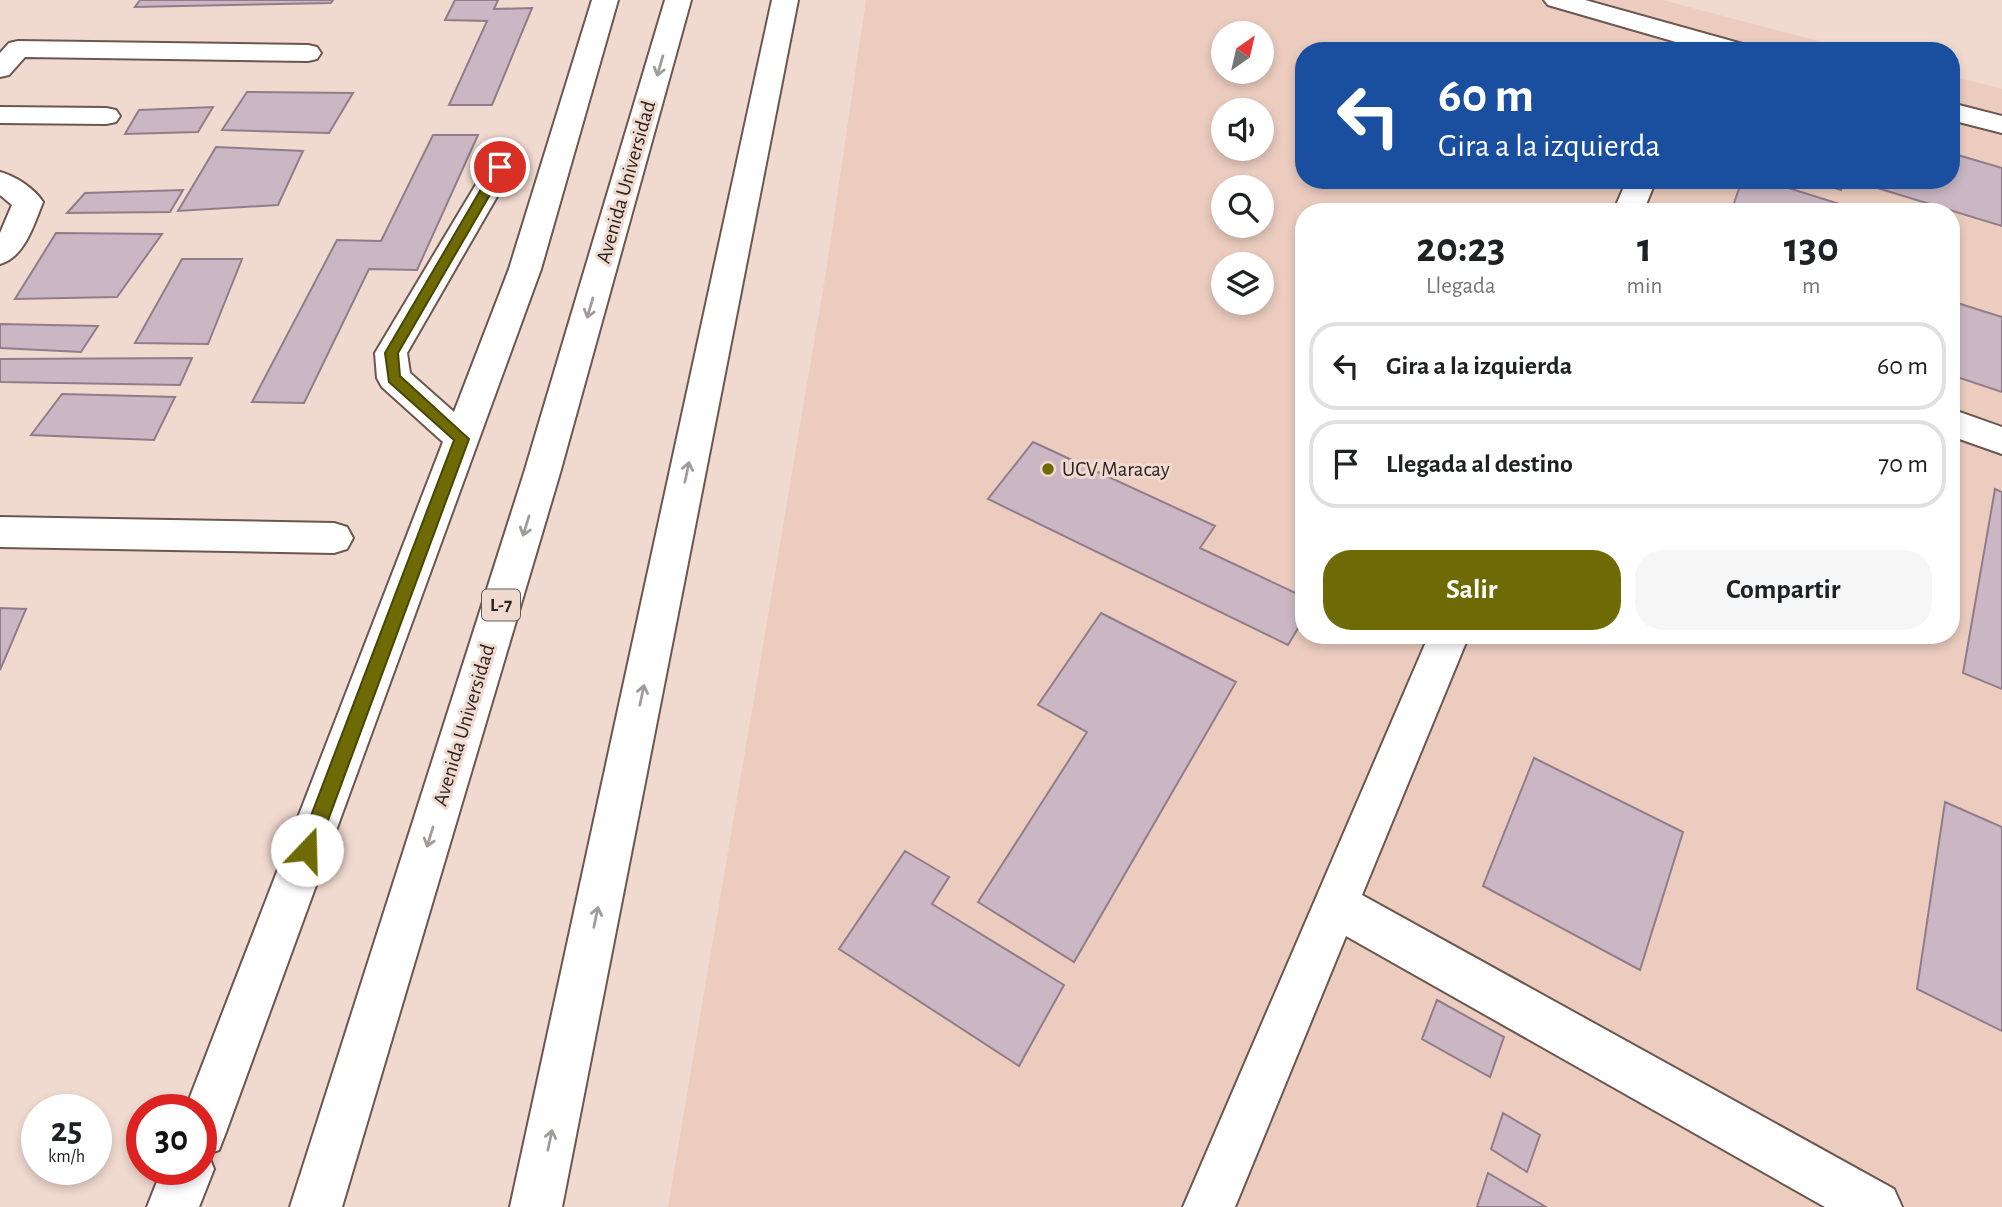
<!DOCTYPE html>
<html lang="es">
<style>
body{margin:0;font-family:"Alegreya Sans",sans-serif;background:#f6f6f6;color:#202124;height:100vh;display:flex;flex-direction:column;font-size:26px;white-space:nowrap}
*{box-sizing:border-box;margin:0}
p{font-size:23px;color:#757577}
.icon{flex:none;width:38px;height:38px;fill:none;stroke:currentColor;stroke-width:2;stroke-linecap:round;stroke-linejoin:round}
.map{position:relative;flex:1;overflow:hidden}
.sheet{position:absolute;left:1295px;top:203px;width:665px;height:441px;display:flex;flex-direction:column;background:#fff;border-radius:28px;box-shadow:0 4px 10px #0003}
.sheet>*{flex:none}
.top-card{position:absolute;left:1295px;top:42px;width:665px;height:147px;border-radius:28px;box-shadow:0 4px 10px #0003;background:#1a4fa0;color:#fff;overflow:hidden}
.needle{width:46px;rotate:34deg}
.controls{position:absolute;left:1211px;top:21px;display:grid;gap:14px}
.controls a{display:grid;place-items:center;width:63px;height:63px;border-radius:50%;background:#fff;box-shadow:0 4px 10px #0003;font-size:35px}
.speed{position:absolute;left:21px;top:1094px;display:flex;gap:14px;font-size:35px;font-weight:700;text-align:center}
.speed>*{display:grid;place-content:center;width:91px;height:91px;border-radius:50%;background:#fff;box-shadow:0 4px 10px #0003;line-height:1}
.speed small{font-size:18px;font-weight:400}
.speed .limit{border:10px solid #d22;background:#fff;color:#111}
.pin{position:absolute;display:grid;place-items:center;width:60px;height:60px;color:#fff;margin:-30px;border:4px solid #fff;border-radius:50%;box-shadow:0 2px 7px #0007}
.me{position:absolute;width:77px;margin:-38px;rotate:21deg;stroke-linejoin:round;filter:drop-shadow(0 0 5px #0008)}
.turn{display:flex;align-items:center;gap:24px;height:147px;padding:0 28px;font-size:32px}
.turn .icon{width:91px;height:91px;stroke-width:2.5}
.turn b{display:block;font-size:49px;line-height:60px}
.eta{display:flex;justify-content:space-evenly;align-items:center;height:119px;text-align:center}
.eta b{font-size:42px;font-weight:700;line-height:49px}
.action{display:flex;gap:14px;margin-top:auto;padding:14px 28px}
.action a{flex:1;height:80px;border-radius:28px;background:#6e6b06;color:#fff;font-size:28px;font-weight:700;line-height:80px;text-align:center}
.action a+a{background:#f6f6f6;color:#202124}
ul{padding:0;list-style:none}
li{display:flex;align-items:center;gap:21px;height:88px;margin:0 14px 10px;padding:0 14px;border:4px solid #e0e0e0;border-radius:28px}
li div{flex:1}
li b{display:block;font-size:26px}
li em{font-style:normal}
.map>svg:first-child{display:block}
.built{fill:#ebccbf;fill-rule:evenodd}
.building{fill:#cbb7c3;stroke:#907d89;stroke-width:2}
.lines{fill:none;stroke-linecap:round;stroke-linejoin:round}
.minor-casing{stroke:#6b574f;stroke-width:4}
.major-casing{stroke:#6b574f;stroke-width:4}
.minor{fill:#fff;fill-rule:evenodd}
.major{fill:#fff;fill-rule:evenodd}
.oneway{stroke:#a09c9b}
.route{fill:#6e6b06;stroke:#484604;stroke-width:2}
.poi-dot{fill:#6e6b06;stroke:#f0d9cf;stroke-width:2.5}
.labels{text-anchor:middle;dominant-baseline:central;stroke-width:6;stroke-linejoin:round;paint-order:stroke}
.shield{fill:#f0d9cf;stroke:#675a54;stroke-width:2}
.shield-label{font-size:19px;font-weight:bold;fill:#2c2420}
.street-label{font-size:21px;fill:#2c2420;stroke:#f0d9cf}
.poi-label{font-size:21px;fill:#2c2420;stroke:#f0d9cf;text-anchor:start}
</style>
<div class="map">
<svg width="2002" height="1207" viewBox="0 0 2002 1207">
<rect width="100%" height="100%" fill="#f0d9cf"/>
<!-- built -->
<path class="built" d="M 866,0 L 1662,0 L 1856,51 L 1304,51 L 1304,180 L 1951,180 L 1951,76 L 2002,89 L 2002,1207 L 668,1207 L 826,272 ZM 1223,33 L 1262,33 L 1262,72 L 1223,72 ZM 1223,110 L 1262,110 L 1262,149 L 1223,149 ZM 1223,187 L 1262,187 L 1262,226 L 1223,226 ZM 1304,212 L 1951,212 L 1951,635 L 1304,635 ZM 1223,264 L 1262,264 L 1262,303 L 1223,303 Z"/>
<!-- building -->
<path class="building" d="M 140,0 L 333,0 L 331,3 L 135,7 Z
M 455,0 L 498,0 L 494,9 L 532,8 L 492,105 L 449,105 L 487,21 L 445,20 Z
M 247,92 L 353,93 L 329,133 L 222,130 Z
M 213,107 L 198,132 L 125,134 L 139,110 Z
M 433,135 L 478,135 L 417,270 L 369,269 L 304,403 L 252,402 L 337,240 L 381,241 Z
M 216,147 L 303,151 L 278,205 L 178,211 Z
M 1951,153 L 2002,168 L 2002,226 L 1851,180 L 1951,180 Z
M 1742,180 L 1763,180 L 1865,212 L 1741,212 L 1732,209 Z
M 1808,180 L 1844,180 L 1841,190 Z
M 183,190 L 170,212 L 67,213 L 85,193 Z
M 56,233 L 162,234 L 117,297 L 15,299 Z
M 182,259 L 242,259 L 208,344 L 135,343 Z
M 1951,301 L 2002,317 L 2002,392 L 1951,375 Z
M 0,324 L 98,326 L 81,352 L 0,348 Z
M 192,358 L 180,385 L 0,382 L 0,359 Z
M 62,394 L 175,397 L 154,440 L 31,435 Z
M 1033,442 L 1215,526 L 1200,548 L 1304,597 L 1304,618 L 1288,645 L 988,499 Z
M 1995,489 L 2002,492 L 2002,689 L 1963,673 Z
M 0,608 L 26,609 L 0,670 Z
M 1101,613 L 1236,682 L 1074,962 L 978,902 L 1087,732 L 1038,705 Z
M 1534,758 L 1683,832 L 1640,970 L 1483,886 Z
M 1945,802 L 2002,827 L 2002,1031 L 1917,989 Z
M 905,851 L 949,877 L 932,904 L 1064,985 L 1019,1066 L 839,949 Z
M 1437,1000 L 1504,1037 L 1490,1077 L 1422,1039 Z
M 1503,1113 L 1540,1135 L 1527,1172 L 1491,1149 Z
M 1488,1173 L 1546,1207 L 1477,1207 Z"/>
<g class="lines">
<!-- minor casing -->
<g class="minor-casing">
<path id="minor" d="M 592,0 L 618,0 L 541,269 L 226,1132 L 219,1150 L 208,1154 L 214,1169 L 199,1207 L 147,1207 L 162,1169 L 201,1169 L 201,1110 L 185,1110 L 443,442 L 382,387 L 377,378 L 375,353 L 490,161 L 500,158 L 510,161 L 514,167 L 407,353 L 410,373 L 454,412 L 509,269 Z
M 1544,0 L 1585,0 L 1746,45 L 1750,51 L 1707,51 L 1548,5 Z
M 18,41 L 308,45 L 317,47 L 321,53 L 317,59 L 308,61 L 25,57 L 9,75 L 0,77 L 0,53 L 9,43 Z
M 1951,103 L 2002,116 L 2002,133 L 1951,120 Z
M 0,107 L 106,108 L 116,110 L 120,116 L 116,122 L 106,124 L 0,123 Z
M 0,172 C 15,176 34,188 43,202 C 34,224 25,257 0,264 L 0,233 L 12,205 L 0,195 Z
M 1627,180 L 1656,180 L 1643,212 L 1613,212 Z
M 1951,409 L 2002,427 L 2002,454 L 1951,436 Z
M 0,517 L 334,523 L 347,527 L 353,538 L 347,549 L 334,553 L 0,547 Z
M 1429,635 L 1469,635 L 1362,895 L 1894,1189 L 1902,1207 L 1825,1207 L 1346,936 L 1235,1207 L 1183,1207 Z"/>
</g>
<!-- major casing -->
<g class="major-casing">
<path id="major" d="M 665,0 L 691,0 L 560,473 L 342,1207 L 290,1207 L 524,473 Z
M 772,0 L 798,0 L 562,1207 L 510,1207 Z"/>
</g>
<!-- minor -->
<use href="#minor" class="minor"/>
<!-- major -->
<use href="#major" class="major"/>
</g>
<!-- one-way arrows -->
<defs><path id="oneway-shaft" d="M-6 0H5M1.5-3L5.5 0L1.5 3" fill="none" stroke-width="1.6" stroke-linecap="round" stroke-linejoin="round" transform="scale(1.75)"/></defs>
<g class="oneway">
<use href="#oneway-shaft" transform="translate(660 66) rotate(106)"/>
<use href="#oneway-shaft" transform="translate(590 308) rotate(106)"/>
<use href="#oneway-shaft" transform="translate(687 472) rotate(-78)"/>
<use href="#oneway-shaft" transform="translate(526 526) rotate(107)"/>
<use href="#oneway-shaft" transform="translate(642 695) rotate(-78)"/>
<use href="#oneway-shaft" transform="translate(430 837) rotate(107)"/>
<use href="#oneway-shaft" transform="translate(596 917) rotate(-78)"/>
<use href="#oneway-shaft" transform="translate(550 1140) rotate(-78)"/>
</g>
<!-- route -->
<path class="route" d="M 500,163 L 506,167 L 398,353 L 400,376 L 469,439 L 317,850 L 314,856 L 307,859 L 301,856 L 298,850 L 454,440 L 389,382 L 385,353 L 494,167 Z"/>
<!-- markers -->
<circle class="poi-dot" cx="1048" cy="469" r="7"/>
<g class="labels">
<!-- shield labels -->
<rect class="shield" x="482" y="589.5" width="38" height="31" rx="5"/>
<g class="shield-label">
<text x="501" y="605">L-7</text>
</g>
<!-- street labels -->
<g class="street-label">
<text transform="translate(626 182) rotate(-74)">Avenida Universidad</text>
<text transform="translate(464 725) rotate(-73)">Avenida Universidad</text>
</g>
<!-- poi labels -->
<g class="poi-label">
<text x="1062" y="469">UCV Maracay</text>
</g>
</g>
</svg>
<div class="controls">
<a><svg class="needle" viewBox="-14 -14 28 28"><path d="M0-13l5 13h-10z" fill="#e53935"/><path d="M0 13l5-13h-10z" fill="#757577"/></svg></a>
<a><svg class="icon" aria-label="sound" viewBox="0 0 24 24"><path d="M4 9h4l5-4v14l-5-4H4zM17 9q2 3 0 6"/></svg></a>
<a><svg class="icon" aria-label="search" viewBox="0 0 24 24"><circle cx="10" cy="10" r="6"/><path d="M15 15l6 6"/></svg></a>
<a><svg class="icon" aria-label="layers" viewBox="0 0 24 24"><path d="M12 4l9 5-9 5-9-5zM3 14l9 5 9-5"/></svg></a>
</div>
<div class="speed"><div>25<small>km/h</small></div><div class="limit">30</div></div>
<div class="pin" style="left:500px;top:167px;background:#d93025"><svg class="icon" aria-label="arrive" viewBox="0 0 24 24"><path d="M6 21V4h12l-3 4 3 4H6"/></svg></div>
<svg class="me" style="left:307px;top:850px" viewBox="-20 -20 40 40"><circle r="19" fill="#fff"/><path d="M0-13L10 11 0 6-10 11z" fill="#6e6b06"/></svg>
<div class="top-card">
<div class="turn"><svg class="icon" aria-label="left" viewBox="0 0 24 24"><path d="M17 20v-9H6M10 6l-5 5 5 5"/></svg><div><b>60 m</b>Gira a la izquierda</div></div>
</div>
<section class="sheet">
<div class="eta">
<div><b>20:23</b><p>Llegada</p></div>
<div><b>1</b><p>min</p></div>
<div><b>130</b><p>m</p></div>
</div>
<ul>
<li><svg class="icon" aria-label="left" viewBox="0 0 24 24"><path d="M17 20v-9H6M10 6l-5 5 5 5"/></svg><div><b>Gira a la izquierda</b></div><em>60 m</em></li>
<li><svg class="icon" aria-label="arrive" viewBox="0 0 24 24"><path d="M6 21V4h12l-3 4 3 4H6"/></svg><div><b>Llegada al destino</b></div><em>70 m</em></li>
</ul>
<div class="action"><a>Salir</a><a>Compartir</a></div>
</section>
</div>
